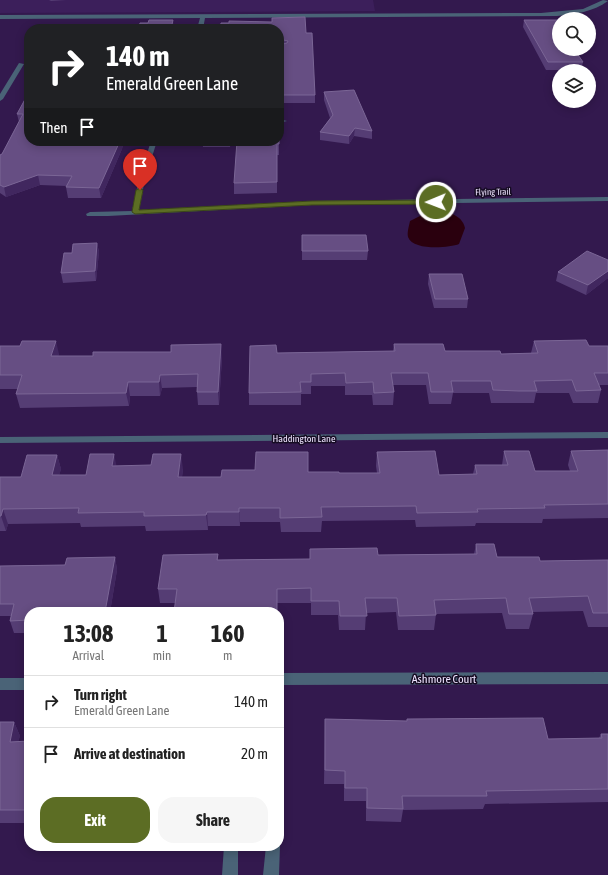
<!DOCTYPE html>
<style>
body{margin:0;font-family:"Asap Condensed",sans-serif;background:#f6f6f6;color:#222;height:100vh;display:flex;flex-direction:column;font-size:15px;white-space:nowrap}
*{box-sizing:border-box;margin:0}
p{font-size:13px;color:#767676}
.icon{flex:none;width:22px;height:22px;fill:none;stroke:currentColor;stroke-width:2;stroke-linecap:round;stroke-linejoin:round}
.map{position:relative;flex:1;overflow:hidden}
.side{position:absolute;left:24px;top:607px;width:260px;height:244px;display:flex;flex-direction:column;background:#fff;border-radius:16px;box-shadow:0 2px 10px #0003}
.side>*{flex:none}
.banner{position:absolute;left:24px;top:24px;width:260px;height:122px;border-radius:16px;box-shadow:0 2px 10px #0003;background:#202124;color:#fff;overflow:hidden}
.buttons{position:absolute;left:552px;top:12px;display:grid;gap:8px}
.buttons a{display:grid;place-items:center;width:44px;height:44px;border-radius:50%;background:#fff;box-shadow:0 2px 10px #0003;font-size:20px}
.pin{position:absolute;display:grid;place-items:center;width:34px;height:34px;color:#fff;margin:-41px -17px;border-radius:50% 50% 50% 0;rotate:-45deg;box-shadow:0 0 4px #0007}
.pin .icon{rotate:45deg}
.me{position:absolute;width:44px;margin:-22px;rotate:269deg;stroke-linejoin:round;filter:drop-shadow(0 0 3px #0008)}
.turn{display:flex;align-items:center;gap:14px;height:84px;padding:0 16px;font-size:18px}
.turn .icon{width:52px;height:52px;stroke-width:2.5}
.turn b{display:block;font-size:28px;line-height:34px}
.then{display:flex;align-items:center;height:38px;padding:0 16px;background:#0003;gap:8px;font-size:15px}
.eta{display:flex;justify-content:space-evenly;align-items:center;height:68px;text-align:center}
.eta b{font-size:24px;font-weight:700;line-height:28px}
.primary-button{display:flex;gap:8px;margin-top:auto;padding:8px 16px}
.primary-button a{flex:1;height:46px;border-radius:16px;background:#5c6d24;color:#fff;font-size:16px;font-weight:700;line-height:46px;text-align:center}
.primary-button a+a{background:#f6f6f6;color:#222}
ul{padding:0;list-style:none}
li{display:flex;align-items:center;gap:12px;height:52px;padding:0 16px;border-top:1px solid #e0e0e0}
li div{flex:1}
li b{display:block;font-size:15px}
li em{font-style:normal}
.map>svg:first-child{display:block}
.built{fill:#3c1f5b}
.water{fill:#2a000e}
.lines{fill:none;stroke-linecap:round;stroke-linejoin:round}
.minor{fill:#4a6377;fill-rule:evenodd}
.wall{fill:#553d74}
.shaded-wall{fill:#41275f}
.building{fill:#664e83;stroke:#7b6696}
.route{fill:#5c6d24;stroke:#3c4717}
.labels{text-anchor:middle;dominant-baseline:central;stroke-width:3;stroke-linejoin:round;paint-order:stroke}
.far-street-label{font-size:9px;fill:#ede3fe;stroke:#160c23}
.street-label{font-size:10px;fill:#ede3fe;stroke:#160c23}
.near-street-label{font-size:12px;fill:#ede3fe;stroke:#160c23}
</style>
<div class="map">
<svg width="608" height="875" viewBox="0 0 608 875">
<rect width="100%" height="100%" fill="#33194e"/>
<!-- built -->
<path class="built" d="M 0,0 L 373,0 L 375,11 L 0,13 Z"/>
<!-- water -->
<path class="water" d="M 430,211 C 442,210 462,213 465,228 L 459,244 C 449,248 413,251 408,237 C 407,232 409,226 410,221 Z"/>
<g class="lines">
<!-- minor -->
<path class="minor" d="M 603,0 L 608,1 C 593,12 575,14 557,16 L 205,18 L 203,29 L 197,29 L 200,18 L 0,19 L 0,15 L 541,13 L 583,9 Z
M 19,63 L 24,64 L 3,99 L 0,101 L 0,94 Z
M 279,119 L 287,121 L 279,123 Z
M 151,141 L 157,141 L 145,179 L 139,210 L 312,201 L 608,197 L 608,201 L 312,205 L 108,216 L 87,216 L 86,214 L 90,212 L 132,211 L 139,179 Z
M 608,432 L 608,438 L 0,443 L 0,437 Z
M 608,672 L 608,684 L 279,685 L 279,673 Z
M 0,678 L 29,678 L 29,690 L 0,690 Z
M 279,843 L 280,846 L 279,875 L 263,875 L 266,846 L 279,846 Z
M 224,846 L 238,846 L 238,875 L 222,875 Z"/>
</g>
<!-- wall -->
<path class="wall" d="M 49,0 L 66,0 L 51,1 Z
M 524,20 L 559,49 L 583,62 L 581,70 L 546,70 L 523,27 Z
M 279,29 L 306,33 L 315,95 L 315,103 L 279,103 Z
M 29,92 L 29,141 L 124,141 L 122,149 L 101,198 L 68,198 L 66,187 L 67,186 L 40,185 L 6,197 L 0,193 L 0,155 L 2,154 L 19,122 L 17,114 Z
M 324,92 L 372,131 L 372,139 L 354,136 L 349,144 L 320,140 L 320,132 L 330,118 L 324,100 Z
M 202,141 L 231,141 L 230,147 L 203,147 Z
M 279,141 L 279,155 L 277,155 L 277,193 L 234,194 L 234,183 Z
M 302,235 L 368,251 L 367,260 L 302,260 Z
M 97,243 L 99,252 L 96,281 L 63,283 L 61,273 Z
M 608,260 L 608,278 L 586,295 L 556,281 L 558,272 Z
M 429,274 L 468,299 L 467,308 L 434,308 L 428,284 Z
M 534,341 L 589,346 L 608,346 L 608,385 L 599,385 L 601,390 L 598,403 L 573,403 L 569,393 L 536,393 L 534,403 L 491,403 L 489,393 L 453,393 L 451,404 L 429,404 L 426,385 L 393,385 L 394,392 L 393,405 L 373,405 L 372,395 L 345,395 L 345,386 L 311,386 L 311,394 L 301,394 L 301,405 L 249,405 L 249,393 L 277,353 L 393,351 L 394,344 L 445,351 L 501,354 L 531,353 Z
M 0,346 L 59,354 L 58,356 L 222,357 L 219,405 L 198,405 L 197,392 L 197,387 L 162,388 L 160,396 L 130,396 L 129,406 L 20,408 L 16,394 L 18,389 L 0,389 Z
M 608,450 L 608,518 L 543,519 L 542,523 L 476,523 L 475,526 L 416,527 L 415,520 L 322,521 L 321,532 L 281,532 L 280,522 L 240,522 L 240,526 L 208,526 L 208,530 L 146,531 L 145,526 L 81,527 L 80,523 L 8,524 L 6,531 L 0,531 L 0,477 L 21,477 L 57,455 L 61,469 L 59,475 L 86,475 L 116,466 L 183,469 L 182,477 L 221,477 L 308,472 L 339,473 L 377,473 L 376,466 L 377,452 L 439,475 L 473,474 L 475,465 L 502,465 L 504,451 L 535,471 L 570,471 L 568,465 L 571,451 Z
M 476,544 L 497,557 L 540,561 L 608,560 L 608,627 L 588,627 L 583,611 L 533,612 L 533,614 L 529,629 L 506,629 L 502,613 L 436,614 L 434,630 L 398,630 L 396,612 L 366,613 L 365,630 L 339,630 L 338,615 L 311,615 L 311,603 L 160,603 L 158,589 L 218,554 L 218,560 L 310,559 L 378,555 L 474,554 Z
M 115,557 L 117,570 L 110,612 L 29,612 L 29,633 L 14,633 L 10,621 L 11,616 L 0,616 L 0,566 L 65,565 Z
M 325,719 L 548,739 L 599,738 L 601,734 L 608,734 L 608,802 L 485,804 L 483,809 L 403,810 L 401,822 L 366,821 L 366,801 L 344,801 L 344,784 L 324,784 Z
M 0,722 L 14,722 L 20,736 L 18,741 L 29,741 L 29,823 L 0,823 Z"/>
<!-- shaded-wall -->
<path class="shaded-wall" d="M 173,20 L 174,29 L 171,29 Z
M 355,128 L 354,136 L 349,144 L 349,136 Z
M 120,141 L 124,141 L 122,149 L 101,198 L 99,188 Z
M 38,175 L 40,185 L 6,197 L 4,187 Z
M 97,243 L 99,252 L 96,281 L 95,271 Z
M 608,271 L 608,278 L 586,295 L 588,285 Z
M 56,341 L 59,354 L 54,370 L 51,356 Z
M 221,344 L 222,357 L 219,405 L 218,392 Z
M 160,375 L 162,388 L 160,396 L 159,382 Z
M 128,382 L 130,396 L 129,406 L 126,393 Z
M 114,454 L 117,468 L 112,466 Z
M 181,454 L 183,469 L 180,492 L 178,477 Z
M 57,455 L 61,469 L 55,490 L 52,475 Z
M 239,508 L 240,522 L 240,526 L 239,512 Z
M 3,509 L 8,524 L 6,531 L 1,516 Z
M 207,512 L 208,526 L 208,530 L 206,515 Z
M 115,557 L 117,570 L 110,612 L 105,612 Z
M 14,722 L 20,736 L 15,755 L 10,742 Z"/>
<!-- building -->
<path class="building" d="M 305,17 L 306,33 L 312,33 L 315,95 L 279,95 L 279,45 L 287,43 L 288,41 L 279,39 L 279,29 L 220,29 L 221,23 L 229,23 L 229,21 L 272,22 L 272,18 Z
M 149,20 L 173,20 L 171,29 L 138,29 L 140,23 L 148,23 Z
M 524,20 L 558,20 L 559,22 L 559,49 L 574,49 L 583,62 L 548,62 Z
M 354,90 L 372,131 L 355,128 L 349,136 L 320,132 L 333,115 L 324,92 Z
M 29,92 L 29,141 L 120,141 L 99,188 L 66,187 L 72,176 L 38,175 L 4,187 L 0,185 L 0,155 L 2,154 L 23,114 L 17,114 Z
M 279,128 L 279,144 L 277,144 L 277,182 L 234,183 L 237,141 L 279,141 Z
M 302,235 L 366,235 L 368,251 L 302,251 Z
M 97,243 L 95,271 L 61,273 L 64,253 L 72,253 L 73,244 Z
M 587,251 L 608,260 L 608,271 L 588,285 L 558,272 Z
M 429,274 L 462,274 L 468,299 L 435,299 Z
M 586,340 L 589,346 L 608,346 L 608,373 L 594,373 L 601,390 L 576,391 L 572,380 L 534,381 L 537,391 L 519,391 L 493,390 L 491,381 L 451,381 L 453,392 L 431,392 L 428,373 L 391,373 L 394,392 L 374,393 L 373,382 L 346,383 L 345,373 L 311,374 L 311,382 L 300,382 L 301,392 L 249,393 L 250,346 L 276,345 L 277,353 L 395,351 L 394,344 L 443,344 L 445,351 L 500,351 L 501,354 L 538,353 L 534,341 Z
M 22,341 L 56,341 L 51,356 L 93,356 L 93,352 L 171,352 L 171,345 L 221,344 L 218,392 L 197,392 L 198,374 L 160,375 L 159,382 L 128,382 L 126,393 L 16,394 L 22,375 L 0,375 L 0,346 L 20,346 Z
M 608,450 L 608,504 L 544,505 L 545,508 L 477,509 L 478,512 L 417,513 L 416,506 L 321,507 L 322,517 L 280,518 L 280,508 L 239,508 L 239,512 L 207,512 L 206,515 L 144,516 L 144,512 L 78,513 L 79,508 L 3,509 L 1,516 L 0,516 L 0,477 L 21,477 L 27,455 L 57,455 L 52,475 L 86,475 L 90,454 L 114,454 L 112,466 L 151,465 L 153,454 L 181,454 L 178,477 L 221,477 L 222,470 L 255,470 L 256,452 L 308,452 L 308,472 L 339,472 L 339,473 L 380,473 L 377,452 L 435,451 L 439,475 L 477,474 L 475,465 L 508,465 L 504,451 L 529,451 L 535,471 L 578,471 L 571,451 Z
M 476,544 L 494,544 L 497,557 L 539,557 L 540,561 L 608,560 L 608,613 L 593,613 L 588,596 L 529,598 L 533,614 L 509,614 L 506,598 L 434,600 L 436,615 L 399,616 L 397,598 L 365,598 L 367,616 L 340,616 L 339,601 L 311,601 L 311,588 L 277,589 L 277,612 L 174,612 L 177,589 L 158,589 L 163,555 L 218,554 L 217,560 L 310,559 L 310,549 L 377,548 L 378,555 L 477,554 Z
M 115,557 L 105,612 L 29,612 L 29,620 L 10,621 L 14,604 L 0,604 L 0,566 L 65,565 L 67,558 Z
M 543,718 L 548,739 L 602,738 L 601,734 L 608,734 L 608,789 L 486,791 L 487,796 L 402,796 L 403,809 L 367,808 L 367,788 L 345,788 L 345,771 L 325,770 L 325,719 L 407,721 L 407,719 Z
M 0,722 L 14,722 L 10,742 L 29,741 L 29,810 L 0,810 Z"/>
<!-- route -->
<path class="route" d="M 140,188 L 143,190 L 139,210 L 312,201 L 436,200 L 439,202 L 436,204 L 312,205 L 135,214 L 132,212 L 136,190 Z"/>
<g class="labels">
<!-- far-street labels -->
<g class="far-street-label">
<text transform="translate(493 192) rotate(-1)">Flying Trail</text>
</g>
<!-- street labels -->
<g class="street-label">
<text x="304" y="438">Haddington Lane</text>
</g>
<!-- near-street labels -->
<g class="near-street-label">
<text x="444" y="679">Ashmore Court</text>
</g>
</g>
</svg>
<div class="buttons">
<a><svg class="icon" aria-label="search" viewBox="0 0 24 24"><circle cx="10" cy="10" r="6"/><path d="M15 15l6 6"/></svg></a>
<a><svg class="icon" aria-label="layers" viewBox="0 0 24 24"><path d="M12 4l9 5-9 5-9-5zM3 14l9 5 9-5"/></svg></a>
</div>
<div class="pin" style="left:140px;top:190px;background:#d93025"><svg class="icon" aria-label="arrive" viewBox="0 0 24 24"><path d="M6 21V4h12l-3 4 3 4H6"/></svg></div>
<svg class="me" style="left:436px;top:202px" viewBox="-20 -20 40 40"><circle r="17" fill="#5c6d24" stroke="#fff" stroke-width="3"/><path d="M0-11L8 9 0 5-8 9z" fill="#fff"/></svg>
<div class="banner">
<div class="turn"><svg class="icon" aria-label="right" viewBox="0 0 24 24"><path d="M7 20v-9h11M14 6l5 5-5 5"/></svg><div><b>140 m</b>Emerald Green Lane</div></div>
<div class="then">Then<svg class="icon" aria-label="arrive" viewBox="0 0 24 24"><path d="M6 21V4h12l-3 4 3 4H6"/></svg></div>
</div>
<section class="side">
<div class="eta">
<div><b>13:08</b><p>Arrival</p></div>
<div><b>1</b><p>min</p></div>
<div><b>160</b><p>m</p></div>
</div>
<ul>
<li><svg class="icon" aria-label="right" viewBox="0 0 24 24"><path d="M7 20v-9h11M14 6l5 5-5 5"/></svg><div><b>Turn right</b><p>Emerald Green Lane</p></div><em>140 m</em></li>
<li><svg class="icon" aria-label="arrive" viewBox="0 0 24 24"><path d="M6 21V4h12l-3 4 3 4H6"/></svg><div><b>Arrive at destination</b></div><em>20 m</em></li>
</ul>
<div class="primary-button"><a>Exit</a><a>Share</a></div>
</section>
</div>
